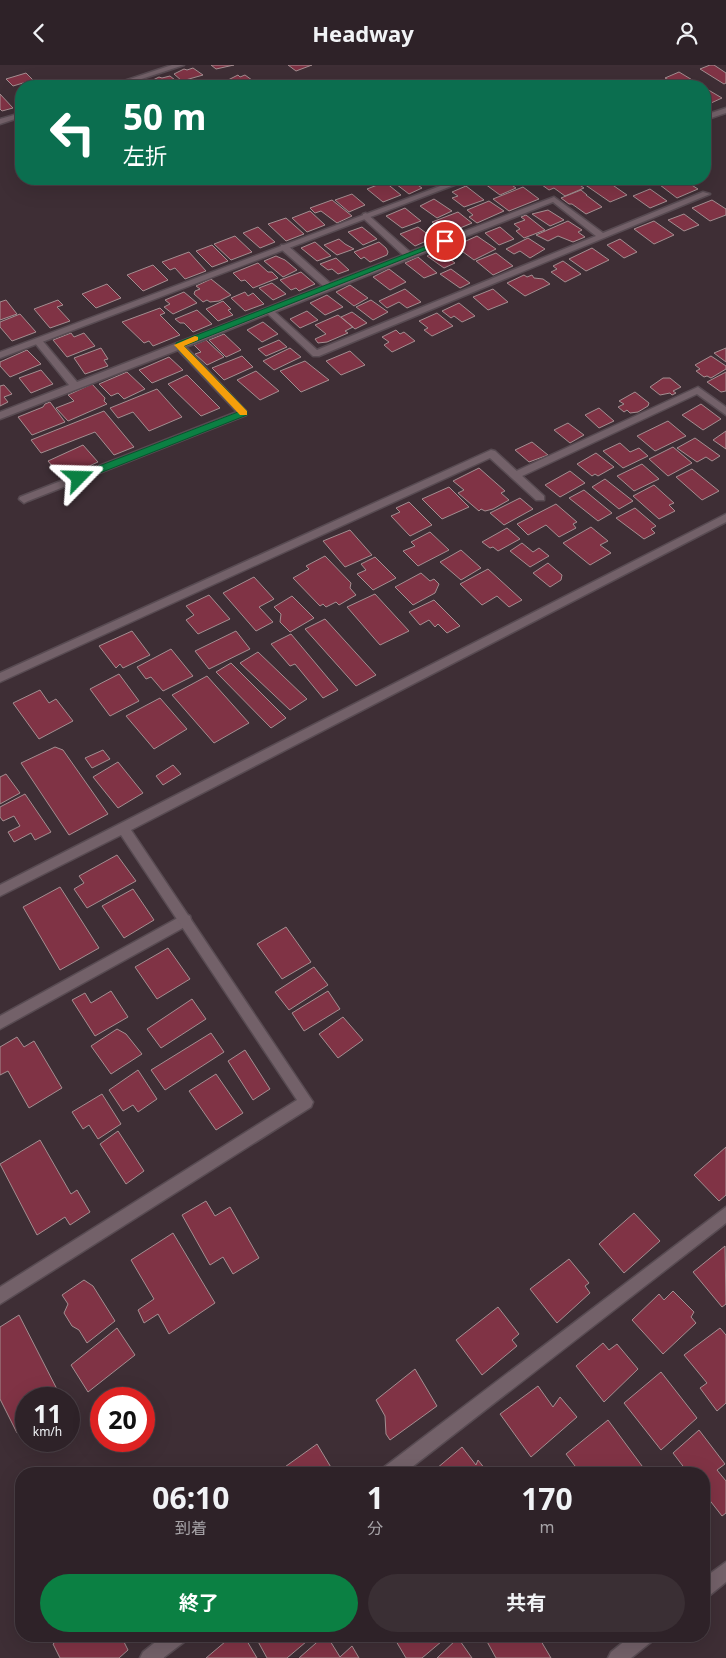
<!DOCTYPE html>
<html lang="ja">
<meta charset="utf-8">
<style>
body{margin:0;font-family:"Noto Sans","Noto Sans JP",sans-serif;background:#3a2f34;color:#f1f3f6;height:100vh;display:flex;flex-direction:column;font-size:19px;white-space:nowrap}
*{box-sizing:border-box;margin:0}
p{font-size:16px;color:#a7a4a8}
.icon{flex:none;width:28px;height:28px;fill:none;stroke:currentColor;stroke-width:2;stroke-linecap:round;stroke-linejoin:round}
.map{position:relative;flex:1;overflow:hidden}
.details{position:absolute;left:15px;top:1402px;width:695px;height:175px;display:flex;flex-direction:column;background:#2e2228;border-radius:20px;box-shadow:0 5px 20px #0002,0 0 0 1px #493f45}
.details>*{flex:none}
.hud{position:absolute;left:15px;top:15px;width:696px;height:105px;border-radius:20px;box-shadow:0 5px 20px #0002,0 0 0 1px #493f45;background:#0b6e4f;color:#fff;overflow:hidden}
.speed{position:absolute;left:15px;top:1322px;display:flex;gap:10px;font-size:25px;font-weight:700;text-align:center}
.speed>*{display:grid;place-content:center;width:65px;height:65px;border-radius:50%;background:#2e2228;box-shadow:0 5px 20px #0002,0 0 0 1px #493f45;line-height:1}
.speed small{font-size:12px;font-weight:400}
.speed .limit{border:8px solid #d22;background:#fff;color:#111}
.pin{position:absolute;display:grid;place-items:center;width:42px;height:42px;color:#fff;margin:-21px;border:2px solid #fff;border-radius:50%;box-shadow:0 1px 5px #0007}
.me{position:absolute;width:55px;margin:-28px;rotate:68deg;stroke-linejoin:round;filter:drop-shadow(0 0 4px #0008)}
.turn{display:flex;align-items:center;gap:18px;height:105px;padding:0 25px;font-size:22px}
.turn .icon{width:65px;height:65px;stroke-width:2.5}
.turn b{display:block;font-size:35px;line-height:42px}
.eta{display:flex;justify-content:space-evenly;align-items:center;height:85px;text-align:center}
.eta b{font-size:30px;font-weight:700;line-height:35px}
.action{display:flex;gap:10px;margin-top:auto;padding:10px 25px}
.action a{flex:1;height:58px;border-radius:30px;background:#0b8043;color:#fff;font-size:20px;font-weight:700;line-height:58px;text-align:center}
.action a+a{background:#3a2f34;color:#f1f3f6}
header{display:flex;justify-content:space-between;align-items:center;height:65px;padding:0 25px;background:#2e2228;font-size:22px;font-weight:700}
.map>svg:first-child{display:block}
.building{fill:#803345;stroke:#a48e91}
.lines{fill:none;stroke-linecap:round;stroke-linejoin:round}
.service-casing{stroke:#584b52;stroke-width:3}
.minor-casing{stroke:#584b52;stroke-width:3}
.service{fill:#736169;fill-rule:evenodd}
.minor{fill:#736169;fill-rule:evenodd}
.route{fill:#0b8043;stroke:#07532c}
.slow{fill:#f59e0b}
</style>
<header><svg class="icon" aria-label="back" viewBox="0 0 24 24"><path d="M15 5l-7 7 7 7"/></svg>Headway<svg class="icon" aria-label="person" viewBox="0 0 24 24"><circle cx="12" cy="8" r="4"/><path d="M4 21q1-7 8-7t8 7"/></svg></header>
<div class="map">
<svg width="726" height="1593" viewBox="0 0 726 1593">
<rect width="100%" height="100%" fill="#3e2e35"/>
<!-- building -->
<path class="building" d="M 211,0 L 234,0 L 216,4 Z
M 288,0 L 312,0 L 296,6 Z
M 710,0 L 714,0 L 726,8 L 726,18 L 724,19 L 700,4 Z
M 193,3 L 203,10 L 182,16 L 174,9 L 184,4 L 187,5 Z
M 679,7 L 694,16 L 680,21 L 665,13 Z
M 26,8 L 33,15 L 13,21 L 6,14 Z
M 238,10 L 240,12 L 245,10 L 256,18 L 247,21 L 233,21 L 226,16 Z
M 170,11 L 180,19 L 173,21 L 154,21 L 149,17 L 159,12 L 162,13 Z
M 705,23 L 722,33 L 711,38 L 705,35 Z
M 0,29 L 13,43 L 2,46 L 0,44 Z
M 397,114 L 409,114 L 422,123 L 409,129 L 392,116 Z
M 486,114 L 503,114 L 516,123 L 500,130 L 481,116 Z
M 519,114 L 541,114 L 526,119 Z
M 545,114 L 571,114 L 584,123 L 565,131 L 554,123 L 549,125 L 538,117 Z
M 597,114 L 604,114 L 627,130 L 610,137 L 584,119 Z
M 677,114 L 682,114 L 698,124 L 677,133 L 660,120 Z
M 385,117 L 401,130 L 383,137 L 367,124 Z
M 466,121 L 484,135 L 464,142 L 452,133 L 458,131 L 452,127 Z
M 523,122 L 539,134 L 509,146 L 493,134 Z
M 650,124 L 667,136 L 650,143 L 633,131 Z
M 581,125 L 587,130 L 586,130 L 602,142 L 586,149 L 572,139 L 569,139 L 561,133 Z
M 352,129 L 365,140 L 349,147 L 335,135 Z
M 434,134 L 452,146 L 437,153 L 420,141 Z
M 332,135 L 352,151 L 337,158 L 321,146 L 315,148 L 310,143 Z
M 712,135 L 726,144 L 726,150 L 710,156 L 692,143 Z
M 489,136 L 504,146 L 477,158 L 469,152 L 473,150 L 467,145 Z
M 405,143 L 421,156 L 402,163 L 386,151 Z
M 548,145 L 564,155 L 550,161 L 532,149 Z
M 310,146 L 325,160 L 307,167 L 292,153 Z
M 458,147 L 472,158 L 446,169 L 432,157 Z
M 684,149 L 699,160 L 684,166 L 668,155 Z
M 526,150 L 545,165 L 524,173 L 516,166 L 520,164 L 514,159 L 525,155 L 521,152 Z
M 286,153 L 304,169 L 286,176 L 268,159 Z
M 568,156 L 582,165 L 578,167 L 585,172 L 573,177 L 558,171 L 548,176 L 536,170 Z
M 654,156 L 674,170 L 654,179 L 634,164 Z
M 258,162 L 275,177 L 260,183 L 243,168 Z
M 362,162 L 377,174 L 363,180 L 348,167 Z
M 418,162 L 433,173 L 415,181 L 400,169 Z
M 500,162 L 514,174 L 499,180 L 485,168 Z
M 235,171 L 252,187 L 231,195 L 214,179 Z
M 477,171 L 496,184 L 474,195 L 455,181 Z
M 528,173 L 545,184 L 530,193 L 520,186 L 514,189 L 506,184 Z
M 339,174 L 345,179 L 354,184 L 337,190 L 324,180 Z
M 620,174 L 637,187 L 624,193 L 607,180 Z
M 315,177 L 331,191 L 317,196 L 301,183 Z
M 379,177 L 386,183 L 388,187 L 387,190 L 370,197 L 364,192 L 361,194 L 354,187 Z
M 212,180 L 228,196 L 212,202 L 196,186 Z
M 592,183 L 609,195 L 586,206 L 569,194 Z
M 438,185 L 455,198 L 444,203 L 427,191 Z
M 189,187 L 206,206 L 185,214 L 175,203 L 170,205 L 162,197 Z
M 496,188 L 513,201 L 493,210 L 476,196 Z
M 276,191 L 285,195 L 297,205 L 283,212 L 264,196 Z
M 418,192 L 437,208 L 424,213 L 405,198 Z
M 336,193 L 349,205 L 338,209 L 332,204 L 328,205 L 320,199 Z
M 563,196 L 581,209 L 565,217 L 551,207 L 557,204 L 553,201 Z
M 258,198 L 268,207 L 272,207 L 278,213 L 253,223 L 245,215 L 241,216 L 233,208 Z
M 153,200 L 168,215 L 143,226 L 127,210 Z
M 389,204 L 406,217 L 390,225 L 373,212 Z
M 451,204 L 470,218 L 460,223 L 440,209 Z
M 301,207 L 315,219 L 299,226 L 296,223 L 291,225 L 280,215 Z
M 524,210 L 527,212 L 532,210 L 534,213 L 543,214 L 550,219 L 525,231 L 507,218 Z
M 211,214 L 231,230 L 219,236 L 210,237 L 207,235 L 203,237 L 194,229 L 195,226 L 200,224 L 196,221 Z
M 272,218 L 286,229 L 273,235 L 259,223 Z
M 107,219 L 121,233 L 96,243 L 82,229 Z
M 350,220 L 368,233 L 354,241 L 336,227 Z
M 405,224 L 421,237 L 407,243 L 399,237 L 387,243 L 379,236 Z
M 493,224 L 508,237 L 488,245 L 473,232 Z
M 184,227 L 197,238 L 173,249 L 164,242 L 170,239 L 165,235 Z
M 245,227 L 248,231 L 253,228 L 264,239 L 245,246 L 231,233 Z
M 327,230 L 343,242 L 325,250 L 310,238 Z
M 6,235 L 17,249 L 0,255 L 0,237 Z
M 58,235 L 63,240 L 57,242 L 70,256 L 50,263 L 34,244 Z
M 371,235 L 388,247 L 373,255 L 356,242 Z
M 223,236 L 231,244 L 228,245 L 233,250 L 218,256 L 206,244 Z
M 459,238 L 475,251 L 462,257 L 454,251 L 451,253 L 442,246 Z
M 160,243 L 165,248 L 160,250 L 180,270 L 153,281 L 149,276 L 144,278 L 122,257 Z
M 197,245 L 212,259 L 193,267 L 184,258 L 180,258 L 175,254 Z
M 307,246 L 318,255 L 300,263 L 290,254 Z
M 352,247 L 367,258 L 355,264 L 341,252 Z
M 437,248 L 453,261 L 432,271 L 424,265 L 428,263 L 419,256 Z
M 20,249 L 36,267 L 12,276 L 0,262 L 0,257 Z
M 338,250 L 353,262 L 345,266 L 348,268 L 327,277 L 318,278 L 315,274 L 326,269 L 315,260 Z
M 263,257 L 278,269 L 262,277 L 247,265 Z
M 396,265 L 400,269 L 404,267 L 415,276 L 392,287 L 384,280 L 389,277 L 382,272 Z
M 71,268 L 74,272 L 84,268 L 95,281 L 67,292 L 53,275 Z
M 224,269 L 241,285 L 226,292 L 209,275 Z
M 206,275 L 224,292 L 207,300 L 195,289 L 201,287 L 194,280 Z
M 279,275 L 287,282 L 266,291 L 258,284 Z
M 101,283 L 108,294 L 104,295 L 108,301 L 85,309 L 74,293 Z
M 290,283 L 301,292 L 274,305 L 263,296 Z
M 726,283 L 726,297 L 714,288 Z
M 27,285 L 41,299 L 10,312 L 0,301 L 0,297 Z
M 350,286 L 365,300 L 341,310 L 326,296 Z
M 242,291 L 253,302 L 224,315 L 212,303 Z
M 711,291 L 726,301 L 726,304 L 711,313 L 707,311 L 704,312 L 696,306 L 700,304 L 695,300 Z
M 169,292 L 183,305 L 152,318 L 139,305 Z
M 305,296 L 329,315 L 301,327 L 280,306 Z
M 41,305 L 53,319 L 31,328 L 19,313 Z
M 256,306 L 279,326 L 260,335 L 237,315 Z
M 127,307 L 145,324 L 124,334 L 118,328 L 111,331 L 99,319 Z
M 726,307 L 726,326 L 721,327 L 707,317 Z
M 187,310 L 220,343 L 201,351 L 168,319 Z
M 663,313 L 670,313 L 681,322 L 673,326 L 676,328 L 672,330 L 670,328 L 660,330 L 650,322 Z
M 92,319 L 105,333 L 104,336 L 107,339 L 68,356 L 56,343 L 74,336 L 68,330 Z
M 4,320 L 12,329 L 4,332 L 8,337 L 0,341 L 0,321 Z
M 157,324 L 182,352 L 149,366 L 133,347 L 118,353 L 110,343 Z
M 635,327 L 649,338 L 648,341 L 638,347 L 630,348 L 627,345 L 624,347 L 618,342 L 624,339 L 619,336 Z
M 50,337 L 65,357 L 32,370 L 18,352 L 43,342 L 45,339 Z
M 701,339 L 721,354 L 703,365 L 682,350 Z
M 599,343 L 614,356 L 599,363 L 585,350 Z
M 104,346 L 134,382 L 114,390 L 95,367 L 41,388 L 31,375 Z
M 668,356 L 686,371 L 655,386 L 637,371 Z
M 568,358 L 584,370 L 570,378 L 554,365 Z
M 726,366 L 726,384 L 713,375 Z
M 695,373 L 720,391 L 712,396 L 706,392 L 697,397 L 677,383 Z
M 532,377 L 548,390 L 529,397 L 515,385 Z
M 620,378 L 630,387 L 639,383 L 648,391 L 623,403 L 603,386 Z
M 83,380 L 98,397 L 62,413 L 48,396 Z
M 673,382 L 692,398 L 668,411 L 649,394 Z
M 596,388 L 614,402 L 598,411 L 595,409 L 592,411 L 577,399 Z
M 642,399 L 659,414 L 634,426 L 617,411 Z
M 479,403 L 505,426 L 501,428 L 509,435 L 493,444 L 485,446 L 481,444 L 479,446 L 458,428 L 464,425 L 453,416 Z
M 692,404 L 719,426 L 702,435 L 676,412 Z
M 570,406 L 585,418 L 560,432 L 545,420 Z
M 605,414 L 633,436 L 619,444 L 592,422 Z
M 654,420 L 674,438 L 669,440 L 675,446 L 659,454 L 633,431 Z
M 449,422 L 469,442 L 442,454 L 422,434 Z
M 584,425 L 612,448 L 598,456 L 569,433 Z
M 520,433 L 533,444 L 504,460 L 490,448 Z
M 409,437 L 432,460 L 410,471 L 391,451 L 400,447 L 396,443 Z
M 556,439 L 577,457 L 573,459 L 576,463 L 559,472 L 546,460 L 528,470 L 517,459 Z
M 635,443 L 656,461 L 651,464 L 655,468 L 644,474 L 616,453 Z
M 591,462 L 608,476 L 600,480 L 611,488 L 590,500 L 563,478 Z
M 507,463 L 520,474 L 498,486 L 493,482 L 490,483 L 482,477 Z
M 350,465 L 372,490 L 345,502 L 323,476 Z
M 430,467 L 449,485 L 418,501 L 403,486 L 415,481 L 411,477 Z
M 522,478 L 533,487 L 539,483 L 549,491 L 530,502 L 510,486 Z
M 461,485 L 481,503 L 461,515 L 440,497 Z
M 325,491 L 351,518 L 350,523 L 356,530 L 339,540 L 336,537 L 326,542 L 323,539 L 320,541 L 293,513 L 309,504 L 306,501 Z
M 375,492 L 396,513 L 373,525 L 357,509 L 366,505 L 361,499 Z
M 548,498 L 562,510 L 561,515 L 550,522 L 533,508 Z
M 488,504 L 522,535 L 509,542 L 497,531 L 482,540 L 460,519 Z
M 421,508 L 430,516 L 434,514 L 439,519 L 435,528 L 413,540 L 395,522 Z
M 254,512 L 274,534 L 259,542 L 273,557 L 256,566 L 223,528 Z
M 375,529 L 409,566 L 380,580 L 347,542 Z
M 209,530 L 230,554 L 198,569 L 186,555 L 194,550 L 186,541 Z
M 292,531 L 314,553 L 290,567 L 280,557 L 281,549 L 274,542 Z
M 434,535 L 460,561 L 447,568 L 438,559 L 435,562 L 429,555 L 420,560 L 409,547 Z
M 325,554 L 376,610 L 356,621 L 305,564 Z
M 132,566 L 150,590 L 123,603 L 120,599 L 116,603 L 99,581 Z
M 236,566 L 250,584 L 209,604 L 195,586 Z
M 291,569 L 338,625 L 323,633 L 295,599 L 290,601 L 271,579 Z
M 171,584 L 193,611 L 163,626 L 151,612 L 146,614 L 137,602 Z
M 258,587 L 307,634 L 290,645 L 240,598 Z
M 231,598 L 286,653 L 271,663 L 216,607 Z
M 119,609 L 139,636 L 110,651 L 90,624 Z
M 207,611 L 249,658 L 214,678 L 172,630 Z
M 40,625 L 49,638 L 56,634 L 73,656 L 39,674 L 13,638 Z
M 160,633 L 187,664 L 154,684 L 126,651 Z
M 55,682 L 63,685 L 108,749 L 69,770 L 21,698 Z
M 103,685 L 110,694 L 92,703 L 85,693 Z
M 118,697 L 143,728 L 118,743 L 93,712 Z
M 173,700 L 181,709 L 163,720 L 156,711 Z
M 6,709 L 20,728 L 0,739 L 0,712 Z
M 25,729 L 51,767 L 35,775 L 31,768 L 14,777 L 8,767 L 20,761 L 14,751 L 3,756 L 0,752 L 0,742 Z
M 117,790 L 136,816 L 87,843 L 74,824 L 84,818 L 79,811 Z
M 60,822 L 99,883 L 60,905 L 23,842 Z
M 133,824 L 154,855 L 124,873 L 102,841 Z
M 286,862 L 311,897 L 282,914 L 257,879 Z
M 168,883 L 190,914 L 157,934 L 135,902 Z
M 314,902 L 328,920 L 289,945 L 275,927 Z
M 111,926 L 128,952 L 95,971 L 72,935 L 85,928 L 91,938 Z
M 328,926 L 340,944 L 304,966 L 292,948 Z
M 192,934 L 206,954 L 161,983 L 147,964 Z
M 343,952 L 363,975 L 338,993 L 319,969 Z
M 117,964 L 126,969 L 142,989 L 111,1009 L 91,981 Z
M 211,968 L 224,987 L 165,1025 L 151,1005 Z
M 17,972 L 24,982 L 34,976 L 62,1023 L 29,1043 L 8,1006 L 0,1010 L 0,982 Z
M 245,985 L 270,1024 L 253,1035 L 228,996 Z
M 138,1005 L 157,1034 L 138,1047 L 133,1040 L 123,1046 L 109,1025 Z
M 216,1009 L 243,1048 L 216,1065 L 189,1026 Z
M 102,1029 L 121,1059 L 98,1074 L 89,1060 L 83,1064 L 72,1047 Z
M 118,1066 L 144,1106 L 126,1119 L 100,1079 Z
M 40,1075 L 71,1129 L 77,1125 L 90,1147 L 70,1160 L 65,1152 L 37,1170 L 0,1099 Z
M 726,1082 L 726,1130 L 719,1136 L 694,1110 Z
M 206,1136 L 215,1151 L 230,1142 L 259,1193 L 233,1209 L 223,1192 L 210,1200 L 182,1150 Z
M 634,1148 L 660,1176 L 624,1208 L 599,1179 Z
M 173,1168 L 215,1238 L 169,1269 L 158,1249 L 144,1258 L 138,1245 L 154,1234 L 131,1195 Z
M 725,1181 L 726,1239 L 722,1242 L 693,1207 Z
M 569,1194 L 589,1218 L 585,1221 L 590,1228 L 557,1258 L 530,1224 Z
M 84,1215 L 93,1221 L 115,1256 L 87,1278 L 79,1265 L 72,1261 L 64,1248 L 68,1239 L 62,1230 Z
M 673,1226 L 694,1247 L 691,1252 L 696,1258 L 663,1289 L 632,1255 L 659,1229 L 664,1235 Z
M 498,1242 L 519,1269 L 512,1275 L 517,1281 L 482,1310 L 456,1275 Z
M 19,1250 L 62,1334 L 26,1334 L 26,1362 L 17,1368 L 0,1334 L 0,1262 Z
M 117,1263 L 135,1290 L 88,1327 L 71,1300 Z
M 720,1263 L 726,1270 L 726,1338 L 717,1346 L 700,1323 L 707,1318 L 684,1290 Z
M 603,1278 L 609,1285 L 617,1279 L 638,1304 L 604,1337 L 576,1301 Z
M 415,1304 L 437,1341 L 390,1375 L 386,1369 L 385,1351 L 376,1335 Z
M 661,1307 L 697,1353 L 661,1385 L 624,1338 Z
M 538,1321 L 553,1342 L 560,1332 L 577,1352 L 531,1392 L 500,1349 Z
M 608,1355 L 648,1409 L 581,1409 L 566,1389 Z
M 699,1365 L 725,1399 L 717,1405 L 726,1416 L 726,1448 L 722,1451 L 704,1428 L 704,1409 L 689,1409 L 673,1388 Z
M 317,1379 L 335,1409 L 275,1409 Z
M 462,1382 L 476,1400 L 478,1395 L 489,1409 L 430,1409 Z
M 62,1571 L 121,1571 L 128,1585 L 119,1593 L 60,1593 L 53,1579 Z
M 232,1571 L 244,1571 L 257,1593 L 206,1593 Z
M 255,1571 L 313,1571 L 287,1593 L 267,1593 Z
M 324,1571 L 327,1571 L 340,1592 L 352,1581 L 359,1593 L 299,1593 Z
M 393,1571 L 448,1571 L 422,1593 L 406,1593 Z
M 484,1571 L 538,1571 L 551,1593 L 496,1593 Z
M 458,1573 L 472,1593 L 437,1593 Z"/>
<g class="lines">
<!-- service casing -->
<g class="service-casing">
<path id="service" d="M 703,127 L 710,129 L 319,291 L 313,291 L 268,249 L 186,282 L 246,346 L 246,350 L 28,436 L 24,438 L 19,434 L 20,432 L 237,347 L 178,285 L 0,354 L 0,347 L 69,320 L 35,278 L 35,274 L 41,274 L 77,317 L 323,221 L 281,184 L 281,180 L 287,180 L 330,218 L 403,190 L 363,153 L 363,149 L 366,148 L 410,187 L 554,132 L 603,168 ZM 553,137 L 596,171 L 317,285 L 275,247 Z
M 698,322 L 726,342 L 726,350 L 697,329 L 520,412 L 516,413 L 511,410 L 512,408 Z
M 185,849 L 190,851 L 191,855 L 190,859 L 0,964 L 0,951 Z
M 726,1142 L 726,1158 L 403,1409 L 381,1409 L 383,1403 Z
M 163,1571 L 187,1571 L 184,1577 L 163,1593 L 140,1593 L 143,1587 Z"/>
</g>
<!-- minor casing -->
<g class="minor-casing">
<path id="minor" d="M 172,0 L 184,0 L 120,21 L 109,21 Z
M 726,43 L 726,48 L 705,55 L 705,50 Z
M 21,48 L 21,52 L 0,59 L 0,54 Z
M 459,114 L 470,114 L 0,293 L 0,287 Z
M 491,385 L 495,386 L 544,431 L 544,435 L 536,435 L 490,393 L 0,617 L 0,608 Z
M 726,449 L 726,457 L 131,765 L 313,1037 L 311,1042 L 0,1239 L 0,1222 L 297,1035 L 121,770 L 0,831 L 0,820 Z
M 726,1497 L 726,1517 L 710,1530 L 704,1532 L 704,1513 Z
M 631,1571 L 654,1571 L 651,1577 L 631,1593 L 608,1593 L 611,1587 Z
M 154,1581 L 160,1584 L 164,1593 L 146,1593 L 148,1584 Z"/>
</g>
<!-- service -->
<use href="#service" class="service"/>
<!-- minor -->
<use href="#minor" class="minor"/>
</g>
<!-- route -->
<path class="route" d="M 442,175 L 449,176 L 184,281 L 247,346 L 247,350 L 82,415 L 76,415 L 76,410 L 238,347 L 176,282 L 176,278 Z"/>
<!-- slow -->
<path class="slow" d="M 195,271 L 198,272 L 198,275 L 184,281 L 247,346 L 247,350 L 240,350 L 174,280 Z"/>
</svg>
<div class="speed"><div>11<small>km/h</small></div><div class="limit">20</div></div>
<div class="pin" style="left:445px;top:176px;background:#d93025"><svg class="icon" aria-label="arrive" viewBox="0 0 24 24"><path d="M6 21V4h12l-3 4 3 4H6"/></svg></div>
<svg class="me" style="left:79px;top:413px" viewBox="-20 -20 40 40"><path d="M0-17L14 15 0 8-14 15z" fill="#0b8043" stroke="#fff" stroke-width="4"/></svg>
<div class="hud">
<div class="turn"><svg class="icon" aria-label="left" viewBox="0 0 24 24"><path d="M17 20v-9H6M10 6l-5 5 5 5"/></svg><div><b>50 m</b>左折</div></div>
</div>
<section class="details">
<div class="eta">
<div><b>06:10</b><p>到着</p></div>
<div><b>1</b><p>分</p></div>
<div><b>170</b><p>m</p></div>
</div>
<div class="action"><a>終了</a><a>共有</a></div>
</section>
</div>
